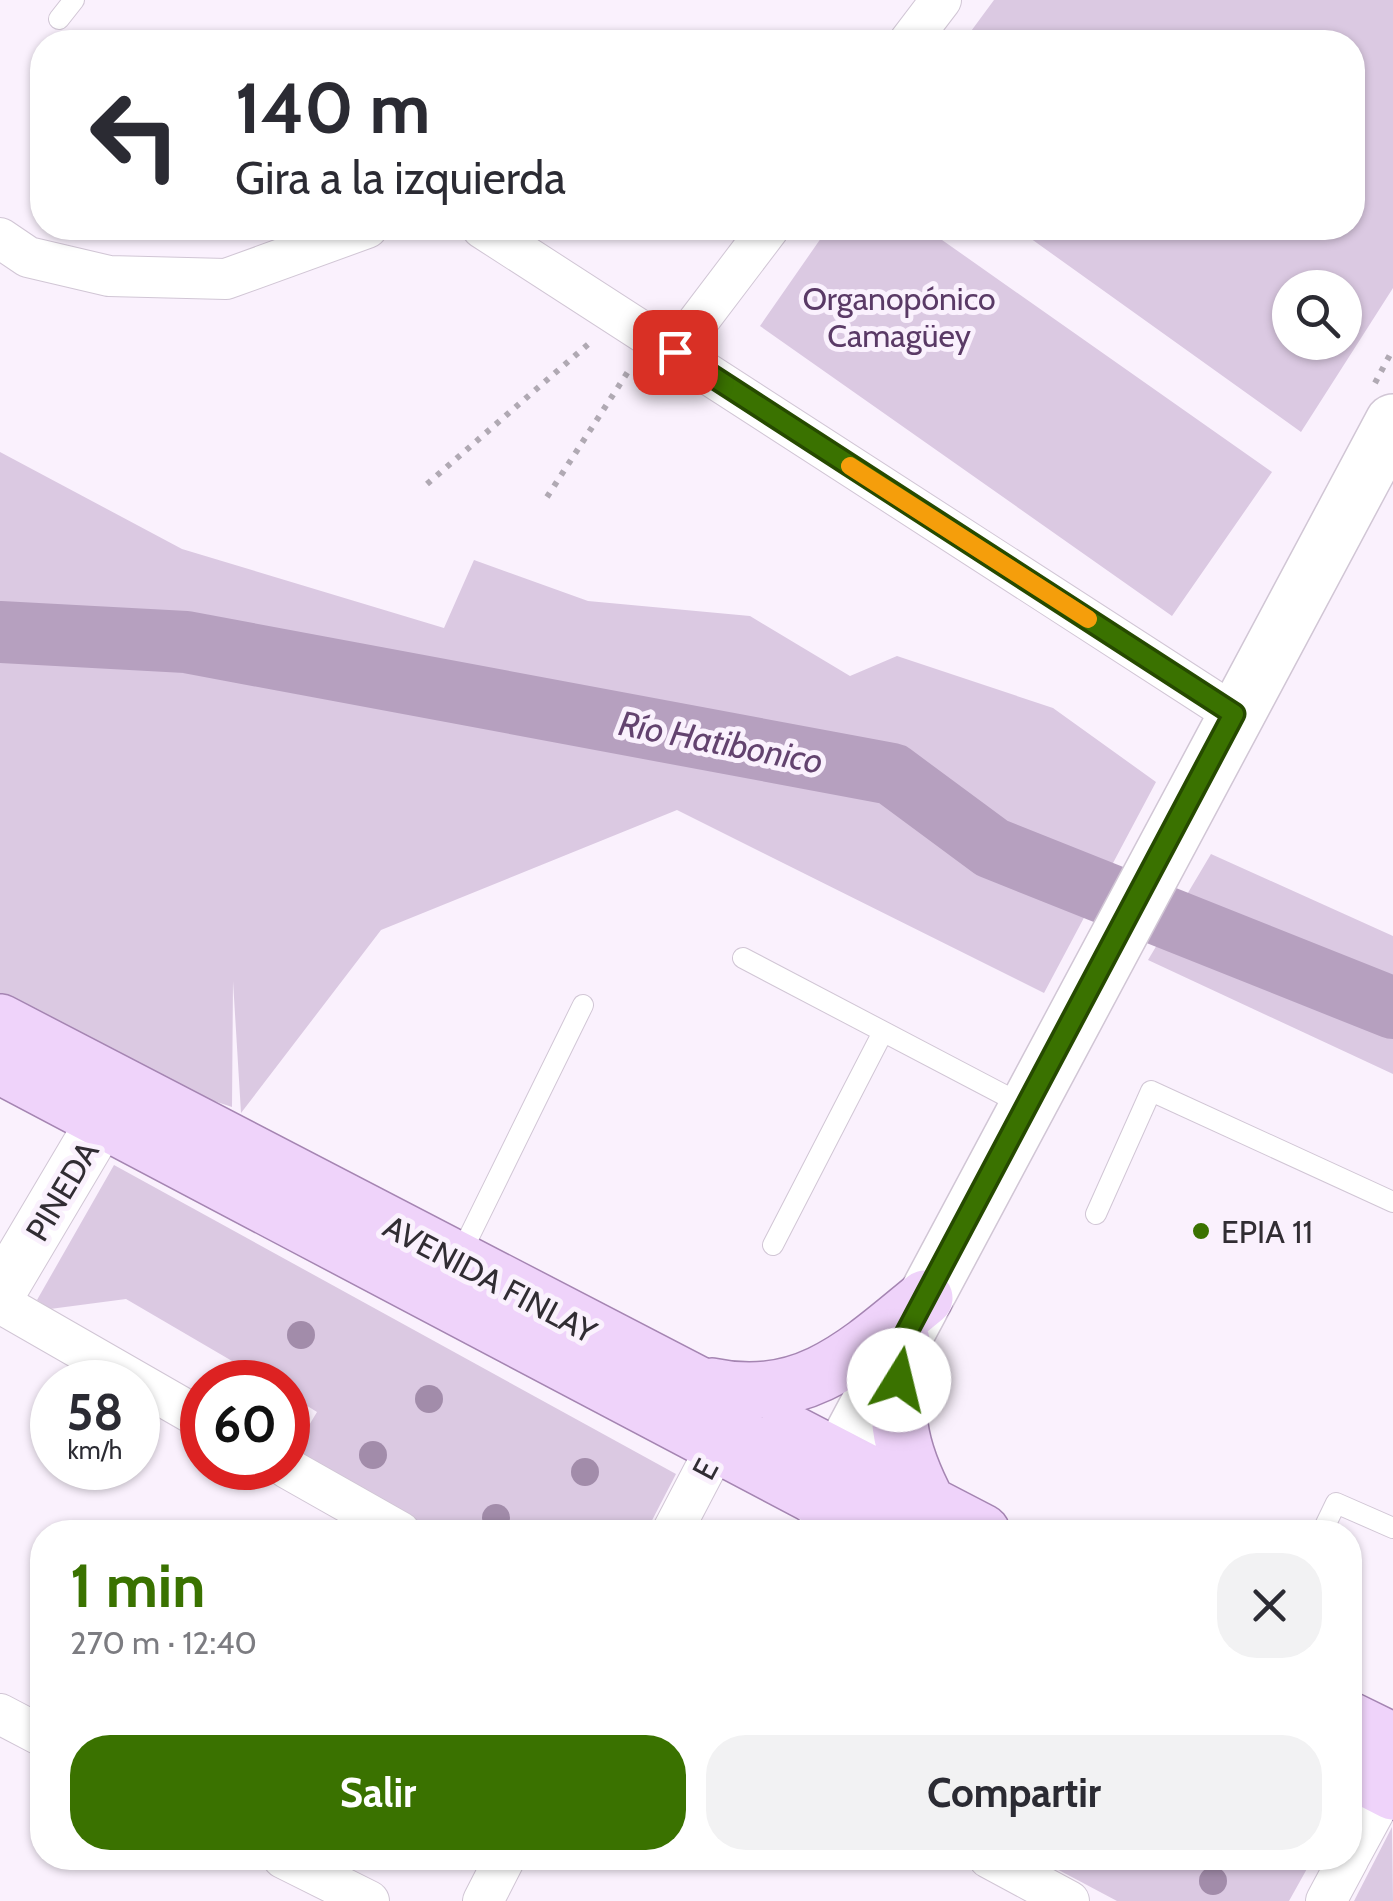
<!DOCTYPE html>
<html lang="es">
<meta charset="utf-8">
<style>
body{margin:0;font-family:Cabin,sans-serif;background:#f2f2f3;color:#2b2b33;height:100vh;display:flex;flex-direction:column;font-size:38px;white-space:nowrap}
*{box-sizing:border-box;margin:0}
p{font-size:32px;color:#7c7c81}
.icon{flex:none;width:55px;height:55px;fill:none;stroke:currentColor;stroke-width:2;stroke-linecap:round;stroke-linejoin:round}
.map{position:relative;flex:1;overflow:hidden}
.drawer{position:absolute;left:30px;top:1520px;width:1332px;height:350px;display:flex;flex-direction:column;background:#fff;border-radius:40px;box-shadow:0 2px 8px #0004}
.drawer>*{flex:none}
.top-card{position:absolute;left:30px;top:30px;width:1335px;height:210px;border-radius:40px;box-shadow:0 2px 8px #0004;background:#fff;color:#2b2b33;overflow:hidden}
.tools{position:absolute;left:1272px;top:270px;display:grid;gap:20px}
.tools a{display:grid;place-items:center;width:90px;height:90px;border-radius:50%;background:#fff;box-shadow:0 2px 8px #0004;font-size:50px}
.speed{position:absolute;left:30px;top:1360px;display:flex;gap:20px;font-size:50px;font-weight:700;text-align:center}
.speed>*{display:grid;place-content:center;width:130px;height:130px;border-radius:50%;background:#fff;box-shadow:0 2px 8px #0004;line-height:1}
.speed small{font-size:25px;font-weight:400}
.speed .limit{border:15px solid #d22;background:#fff;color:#111}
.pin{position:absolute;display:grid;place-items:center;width:85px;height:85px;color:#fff;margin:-42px;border-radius:20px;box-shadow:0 5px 15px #0006}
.me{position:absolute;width:110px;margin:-55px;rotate:9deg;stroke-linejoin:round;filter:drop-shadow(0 0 8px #0008)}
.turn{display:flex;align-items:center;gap:35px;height:210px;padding:0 40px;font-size:45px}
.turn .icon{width:130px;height:130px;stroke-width:2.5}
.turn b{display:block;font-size:70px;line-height:85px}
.round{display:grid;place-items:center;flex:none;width:105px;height:105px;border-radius:40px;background:#f2f2f3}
.summary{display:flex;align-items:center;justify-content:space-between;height:170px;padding:0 40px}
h1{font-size:60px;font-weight:700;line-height:75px;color:#3a7200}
.button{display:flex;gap:20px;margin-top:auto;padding:20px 40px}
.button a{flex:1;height:115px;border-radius:40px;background:#3a7200;color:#fff;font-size:40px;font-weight:700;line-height:115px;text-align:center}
.button a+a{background:#f2f2f3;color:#2b2b33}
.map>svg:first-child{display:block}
.green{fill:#dbc9e2;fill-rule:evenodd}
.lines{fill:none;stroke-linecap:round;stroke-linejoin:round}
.river{stroke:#b6a0bf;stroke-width:62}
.service-casing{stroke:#d1c6d5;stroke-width:22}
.minor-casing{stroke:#d1c6d5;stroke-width:42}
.tertiary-casing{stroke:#d1c6d5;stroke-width:52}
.secondary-casing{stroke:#d1c6d5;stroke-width:58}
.primary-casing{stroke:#a585b2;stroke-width:58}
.path{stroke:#b0a9b3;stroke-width:6;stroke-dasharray:5 8;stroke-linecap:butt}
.service{stroke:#fff;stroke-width:20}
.minor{stroke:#fff;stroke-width:40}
.tertiary{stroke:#fff;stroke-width:50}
.secondary{stroke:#fff;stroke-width:55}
.primary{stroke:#efd3fa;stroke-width:55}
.tree{fill:#a28caa}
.route-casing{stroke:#264a00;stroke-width:25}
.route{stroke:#3a7200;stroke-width:18}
.slow{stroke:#f59e0b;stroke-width:18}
.poi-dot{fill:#3a7200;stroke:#faf1fd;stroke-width:4}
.labels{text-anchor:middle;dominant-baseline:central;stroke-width:10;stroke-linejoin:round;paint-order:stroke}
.park-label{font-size:32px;fill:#5a3a66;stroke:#faf1fd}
.street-label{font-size:32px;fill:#312d33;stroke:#faf1fd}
.poi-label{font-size:32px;fill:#312d33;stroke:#faf1fd;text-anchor:start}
.water-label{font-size:35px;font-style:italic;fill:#63436f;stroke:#faf1fd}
</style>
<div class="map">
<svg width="1393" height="1901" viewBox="0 0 1393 1901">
<rect width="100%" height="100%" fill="#faf1fd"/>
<!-- green -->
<path class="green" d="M 994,0 L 1393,0 L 1393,288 L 1301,432 L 1016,228 L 1352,228 L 1352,42 L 963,42 ZM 1290,288 L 1345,288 L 1345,342 L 1290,342 Z
M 828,228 L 925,228 L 1272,472 L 1172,616 L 760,326 Z
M 0,452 L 182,549 L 444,628 L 474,560 L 588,601 L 750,616 L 850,676 L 897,656 L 1053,708 L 1156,782 L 1044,993 L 677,810 L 381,930 L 241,1113 L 233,981 L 232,1107 L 199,1096 L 0,993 Z
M 1211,854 L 1393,936 L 1393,1074 L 1148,960 Z
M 114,1165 L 676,1474 L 646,1532 L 416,1532 L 288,1460 L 317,1412 L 288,1394 L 288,1382 L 268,1382 L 126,1299 L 50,1309 L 37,1300 Z
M 1392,1827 L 1393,1901 L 1354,1901 Z
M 1036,1858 L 1313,1858 L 1289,1901 L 1117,1901 Z"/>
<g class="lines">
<!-- river -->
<path class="river" d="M 0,632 L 186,642 L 892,774 L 992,848 L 1393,1008"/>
<!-- service casing -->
<g class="service-casing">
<path id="service" d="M 59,19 L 74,0
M 743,958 L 1025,1106
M 1096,1214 L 1151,1091 L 1393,1202
M 773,1245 L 883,1032
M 459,1257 L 583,1005
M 1322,1532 L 1336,1503 L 1393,1528"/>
</g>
<!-- minor casing -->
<g class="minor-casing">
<path id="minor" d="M 909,42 L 941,0
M 482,228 L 1234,714
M 0,238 L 28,257 L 109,276 L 226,279 L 367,228
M 675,352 L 769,228
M 0,1303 L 202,1419
M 287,1468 L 400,1532
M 672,1532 L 730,1421
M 0,1714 L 42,1736
M 1350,1856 L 1393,1777
M 283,1858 L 369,1901
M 989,1858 L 1069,1901
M 483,1901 L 505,1858
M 1326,1901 L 1349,1858"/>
</g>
<!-- tertiary casing -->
<g class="tertiary-casing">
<path id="tertiary" d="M 0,1293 L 122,1087"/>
</g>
<!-- secondary casing -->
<g class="secondary-casing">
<path id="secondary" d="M 818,1499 L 1393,422"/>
</g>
<!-- primary casing -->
<g class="primary-casing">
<path id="primary" d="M 0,1022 L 982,1532
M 0,1066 L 883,1532
M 902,1341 C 896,1413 894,1440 929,1506
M 712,1386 C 804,1406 859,1352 925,1298
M 1350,1720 L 1393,1741
M 1350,1770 L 1393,1792"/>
</g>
<!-- path -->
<path class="path" d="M 1375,383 L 1393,349
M 427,484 L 593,340
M 547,497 L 631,367"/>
<!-- service -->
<use href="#service" class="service"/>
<!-- minor -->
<use href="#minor" class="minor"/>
<!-- tertiary -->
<use href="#tertiary" class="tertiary"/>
<!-- secondary -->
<use href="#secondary" class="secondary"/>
<!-- primary -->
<use href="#primary" class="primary"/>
</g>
<!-- trees -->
<g class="tree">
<circle cx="301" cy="1335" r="14"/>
<circle cx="429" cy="1399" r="14"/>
<circle cx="373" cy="1455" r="14"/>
<circle cx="585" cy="1472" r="14"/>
<circle cx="496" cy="1518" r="14"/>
<circle cx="1213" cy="1881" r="14"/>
</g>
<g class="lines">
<!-- route casing -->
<g class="route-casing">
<path id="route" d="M 675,352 L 1234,714 L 902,1341 L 899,1380"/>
</g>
<!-- route -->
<use href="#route" class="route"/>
<!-- slow -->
<path class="slow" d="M 850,466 L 1088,619"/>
</g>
<!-- markers -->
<circle class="poi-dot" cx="1201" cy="1231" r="10"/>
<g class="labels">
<!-- park labels -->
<g class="park-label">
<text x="899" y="298">Organopónico<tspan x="899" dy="37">Camagüey</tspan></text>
</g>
<!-- street labels -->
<g class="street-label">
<text transform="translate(62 1191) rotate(-59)">PINEDA</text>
<text transform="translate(490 1279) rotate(28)">AVENIDA FINLAY</text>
<text transform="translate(705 1469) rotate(-62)">E</text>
</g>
<!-- poi labels -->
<g class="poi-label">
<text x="1221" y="1231">EPIA 11</text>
</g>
<!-- water labels -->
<g class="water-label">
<text transform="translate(721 742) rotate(11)">Río Hatibonico</text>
</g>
</g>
</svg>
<div class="tools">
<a><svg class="icon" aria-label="search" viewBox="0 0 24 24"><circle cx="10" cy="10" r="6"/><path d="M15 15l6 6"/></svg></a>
</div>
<div class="speed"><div>58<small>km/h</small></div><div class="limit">60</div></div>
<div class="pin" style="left:675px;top:352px;background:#d93025"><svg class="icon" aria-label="arrive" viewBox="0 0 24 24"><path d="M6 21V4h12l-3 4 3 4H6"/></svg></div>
<svg class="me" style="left:899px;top:1380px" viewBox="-20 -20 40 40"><circle r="19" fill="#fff"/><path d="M0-13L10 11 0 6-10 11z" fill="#3a7200"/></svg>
<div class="top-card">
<div class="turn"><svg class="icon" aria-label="left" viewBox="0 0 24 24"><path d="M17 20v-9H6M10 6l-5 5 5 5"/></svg><div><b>140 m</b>Gira a la izquierda</div></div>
</div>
<section class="drawer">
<div class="summary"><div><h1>1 min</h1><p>270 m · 12:40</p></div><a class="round"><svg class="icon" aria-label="close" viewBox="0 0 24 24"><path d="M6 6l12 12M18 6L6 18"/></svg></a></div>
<div class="button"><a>Salir</a><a>Compartir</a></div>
</section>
</div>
